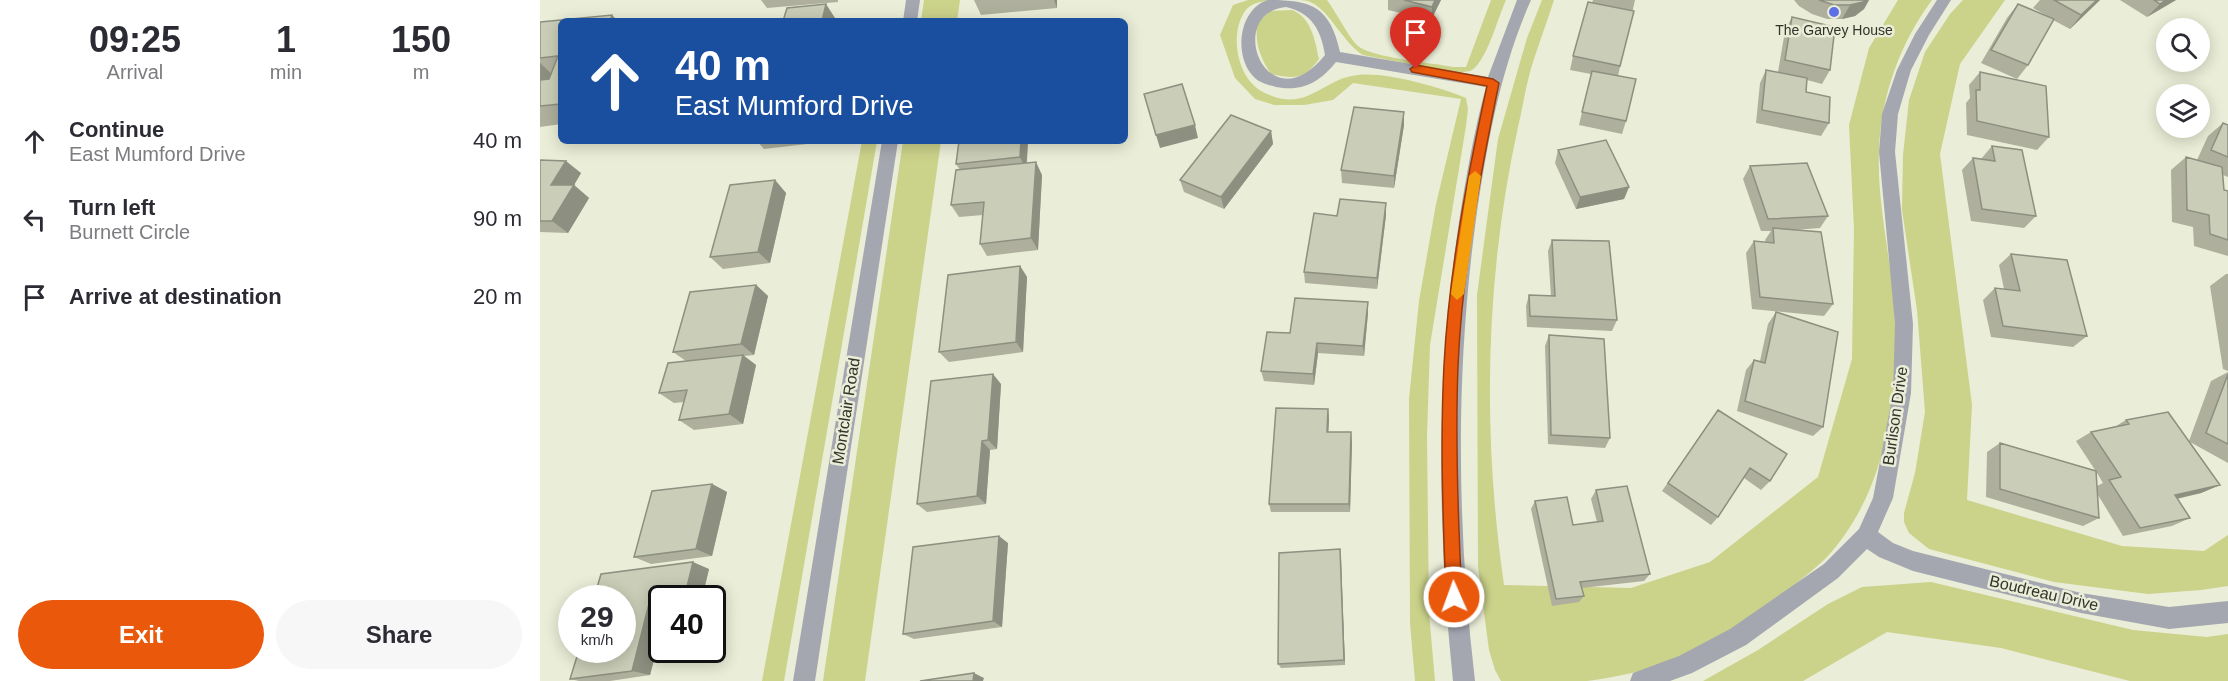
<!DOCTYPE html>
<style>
body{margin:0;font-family:Helvetica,sans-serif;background:#f7f7f7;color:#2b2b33;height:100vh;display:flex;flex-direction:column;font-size:22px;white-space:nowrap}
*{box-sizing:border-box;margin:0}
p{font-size:20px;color:#7c7c81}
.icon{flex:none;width:33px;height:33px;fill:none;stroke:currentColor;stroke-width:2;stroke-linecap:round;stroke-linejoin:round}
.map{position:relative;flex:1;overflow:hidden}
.sheet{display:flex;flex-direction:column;background:#fff;width:540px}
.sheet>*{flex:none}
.guide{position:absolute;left:18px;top:18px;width:570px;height:126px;border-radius:9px;box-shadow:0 3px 15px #0003;background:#1a4fa0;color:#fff;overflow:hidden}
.fabs{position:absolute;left:1616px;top:18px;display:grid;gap:12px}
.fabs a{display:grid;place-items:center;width:54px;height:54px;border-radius:50%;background:#fff;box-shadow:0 3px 15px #0003;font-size:30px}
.speed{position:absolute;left:18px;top:585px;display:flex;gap:12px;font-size:30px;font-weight:700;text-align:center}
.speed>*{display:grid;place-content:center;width:78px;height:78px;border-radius:50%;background:#fff;box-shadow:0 3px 15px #0003;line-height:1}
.speed small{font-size:15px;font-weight:400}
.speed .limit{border:3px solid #111;border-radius:9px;background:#fff;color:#111}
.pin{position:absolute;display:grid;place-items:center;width:51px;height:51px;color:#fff;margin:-62px -26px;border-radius:50% 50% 50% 0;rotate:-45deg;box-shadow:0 0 6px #0007}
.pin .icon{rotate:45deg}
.me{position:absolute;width:66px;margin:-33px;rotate:358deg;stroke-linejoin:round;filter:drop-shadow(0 0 4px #0008)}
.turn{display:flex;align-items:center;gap:21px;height:126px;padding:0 18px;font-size:27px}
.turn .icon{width:78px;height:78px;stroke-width:2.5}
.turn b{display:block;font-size:42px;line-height:51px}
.eta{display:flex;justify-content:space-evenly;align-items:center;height:102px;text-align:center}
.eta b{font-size:36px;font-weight:800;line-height:42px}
.button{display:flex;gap:12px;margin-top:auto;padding:12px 18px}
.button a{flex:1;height:69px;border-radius:36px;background:#ea580c;color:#fff;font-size:24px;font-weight:800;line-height:69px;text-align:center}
.button a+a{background:#f7f7f7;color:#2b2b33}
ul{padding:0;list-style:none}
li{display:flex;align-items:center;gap:18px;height:78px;padding:0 18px}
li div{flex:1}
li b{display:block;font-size:22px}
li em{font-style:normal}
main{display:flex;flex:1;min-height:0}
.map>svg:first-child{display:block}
.green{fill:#cbd28a}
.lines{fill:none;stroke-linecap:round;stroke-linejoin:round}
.minor{fill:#a4a7b0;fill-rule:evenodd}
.wall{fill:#aeb09d;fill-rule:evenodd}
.shaded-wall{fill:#8d9080}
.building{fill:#cacdb7;stroke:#8d9080;stroke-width:1.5}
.route{fill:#ea580c;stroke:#983908;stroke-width:1.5}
.slow{fill:#f59e0b}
.poi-dot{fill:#5e70e8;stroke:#eaedd7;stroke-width:2}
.labels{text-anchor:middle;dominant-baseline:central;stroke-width:5;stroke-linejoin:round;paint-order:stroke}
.far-poi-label{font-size:14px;fill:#32332a;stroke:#eaedd7}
.street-label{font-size:16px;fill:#32332a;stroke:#eaedd7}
</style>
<main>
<section class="sheet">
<div class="eta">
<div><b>09:25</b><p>Arrival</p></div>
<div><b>1</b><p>min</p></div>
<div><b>150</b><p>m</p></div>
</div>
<ul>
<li><svg class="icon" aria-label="ahead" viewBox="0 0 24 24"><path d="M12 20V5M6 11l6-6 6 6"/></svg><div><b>Continue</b><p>East Mumford Drive</p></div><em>40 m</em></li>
<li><svg class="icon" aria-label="left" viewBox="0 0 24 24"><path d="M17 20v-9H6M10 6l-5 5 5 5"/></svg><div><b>Turn left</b><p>Burnett Circle</p></div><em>90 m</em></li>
<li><svg class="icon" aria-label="arrive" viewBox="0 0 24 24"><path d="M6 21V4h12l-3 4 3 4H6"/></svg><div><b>Arrive at destination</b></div><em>20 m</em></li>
</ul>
<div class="button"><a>Exit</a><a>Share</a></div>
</section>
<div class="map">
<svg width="1688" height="681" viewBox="0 0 1688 681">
<rect width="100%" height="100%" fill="#eaedd7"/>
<!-- green -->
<path class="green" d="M 384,0 L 420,0 L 417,21 L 381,21 Z
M 708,0 L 734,0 C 724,1 711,2 705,11 C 689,34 697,79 723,92 C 767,115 782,78 818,75 C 847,72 899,87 926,98 L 928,109 L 926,126 L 890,345 L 887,435 L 889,613 L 895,681 L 875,681 L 870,623 L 869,399 L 879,301 L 896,204 L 921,99 L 813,83 L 793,100 L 764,105 L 734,105 L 715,99 L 695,78 L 680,35 L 693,5 Z
M 755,0 L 787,0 C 796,12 809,38 818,46 C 833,58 893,63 913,67 L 926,67 L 951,0 L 966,0 C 958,17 946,64 930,71 C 926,72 920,72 916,73 L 823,55 C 803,43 789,9 770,2 C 766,0 759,0 755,0 Z
M 1002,0 L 1014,0 C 1007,22 999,43 992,65 C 986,85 983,106 978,127 C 945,277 942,433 964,585 L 1091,588 L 1170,562 L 1278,477 L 1312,359 L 1314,229 L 1309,125 L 1329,48 L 1358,0 L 1392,0 C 1360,43 1341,96 1339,150 C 1337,198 1348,245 1353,292 C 1361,383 1351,487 1287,557 C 1275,569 1260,580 1247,591 C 1227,607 1206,628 1184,641 C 1150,661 1086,676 1047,681 C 1019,681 989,681 961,681 L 955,670 L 949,650 L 938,567 L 937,295 L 958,139 L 987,38 Z
M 1423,0 L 1465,0 L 1420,64 L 1400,154 L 1432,405 L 1427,500 L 1582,546 L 1664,551 L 1688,535 L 1688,586 L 1661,590 L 1608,594 L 1514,582 L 1389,549 L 1369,533 L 1364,522 L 1364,513 L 1375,473 L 1385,412 L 1377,310 L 1362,210 L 1363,155 L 1369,100 L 1385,52 L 1410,14 Z
M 752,10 C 771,17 775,40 779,59 C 764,80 755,79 731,74 C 720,57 715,44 717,23 L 730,11 Z
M 322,141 L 337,141 L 244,681 L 222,681 Z
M 363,141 L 401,141 L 325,681 L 283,681 Z
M 1391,582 L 1593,630 L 1667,637 L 1688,634 L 1688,681 L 1590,681 L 1461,648 L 1347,632 L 1263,681 L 1163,681 L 1218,650 L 1288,604 L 1322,587 Z"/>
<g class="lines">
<!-- minor -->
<path class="minor" d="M 366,0 L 380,0 L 377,21 L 363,21 Z
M 728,0 C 771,0 790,6 800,52 L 948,77 L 977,0 L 991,0 C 960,70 947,144 936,219 C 915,374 917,527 935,681 L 913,681 C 897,527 896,375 919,222 C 926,177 934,131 946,87 L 796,62 C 780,82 763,92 736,87 C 729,85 720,83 715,78 C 693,58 698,9 728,0 ZM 746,7 C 772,13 781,30 785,55 C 727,127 683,13 746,7 Z
M 1397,0 L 1411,0 L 1389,35 L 1371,70 L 1358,114 L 1355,152 L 1373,324 L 1371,393 L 1353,498 L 1338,532 L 1353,543 L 1373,551 L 1541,593 L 1629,607 L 1688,601 L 1688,623 L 1629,629 L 1541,613 L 1373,571 L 1339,557 L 1327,549 L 1298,578 L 1206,645 L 1152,673 L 1130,681 L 1090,681 L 1093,673 L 1139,656 L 1190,629 L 1284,564 L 1319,529 L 1333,498 L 1353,393 L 1355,324 L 1339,152 L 1342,114 L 1357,70 L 1375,34 Z
M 342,141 L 358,141 L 275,681 L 253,681 Z"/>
</g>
<!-- wall -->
<path class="wall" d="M 221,0 L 298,0 L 298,2 L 227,8 Z
M 434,0 L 517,0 L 517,8 L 441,15 Z
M 848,0 L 901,0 L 891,20 L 848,10 Z
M 1053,0 L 1095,0 L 1078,76 L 1086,121 L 1082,134 L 1039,125 L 1051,74 L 1030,70 L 1033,56 Z
M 1254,0 L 1329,0 L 1324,9 L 1315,16 L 1302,19 L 1287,19 L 1272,14 L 1259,6 Z
M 1500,0 L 1560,0 L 1530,29 L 1513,20 L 1488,65 L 1477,79 L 1441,63 L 1467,18 L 1478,4 L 1509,17 L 1493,8 Z
M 1580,0 L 1636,0 L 1607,17 Z
M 1252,17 L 1290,70 L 1282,84 L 1267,80 L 1266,92 L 1289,123 L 1281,136 L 1216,123 L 1220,83 L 1226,70 L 1238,72 L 1245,31 Z
M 21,21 L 21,124 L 0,127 L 0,22 Z
M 1440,72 L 1509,137 L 1497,150 L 1427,135 L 1426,103 L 1430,98 L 1429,85 Z
M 864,112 L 864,125 L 854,188 L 802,183 L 801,170 Z
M 1683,123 L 1688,125 L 1688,177 L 1683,175 L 1684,190 L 1688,191 L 1688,256 L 1654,246 L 1653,227 L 1632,222 L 1631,170 L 1646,157 L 1657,160 L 1668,136 Z
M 731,131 L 733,144 L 684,209 L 644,192 L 640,180 Z
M 217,141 L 268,141 L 267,144 L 224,149 Z
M 419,141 L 488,141 L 487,163 L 502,175 L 498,250 L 447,256 L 440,244 L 443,215 L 419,217 L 411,205 L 420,170 L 416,164 Z
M 1452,146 L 1496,216 L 1484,228 L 1431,221 L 1422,170 L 1433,158 L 1441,159 Z
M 1018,150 L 1089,187 L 1084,199 L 1036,209 L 1015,163 Z
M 0,160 L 41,173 L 34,185 L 49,198 L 28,233 L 0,232 Z
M 1210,166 L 1288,216 L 1280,228 L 1254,230 L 1293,304 L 1284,316 L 1212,309 L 1206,253 L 1214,241 L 1226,242 L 1225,240 L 1231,231 L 1221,231 L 1203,179 Z
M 235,180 L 246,193 L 230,263 L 183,269 L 170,257 Z
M 846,215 L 837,289 L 765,283 L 764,272 L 797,216 Z
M 1012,240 L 1077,320 L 1072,331 L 987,327 L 986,306 L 989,295 L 1011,296 L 1008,251 Z
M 1471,254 L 1547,336 L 1533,347 L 1451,337 L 1443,300 L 1455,288 L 1464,289 L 1459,265 Z
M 480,266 L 487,277 L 483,352 L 409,362 L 399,352 Z
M 1686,274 L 1688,274 L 1688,371 L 1683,369 L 1670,286 Z
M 216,285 L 228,296 L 214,355 L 204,356 L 216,365 L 203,424 L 154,430 L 139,420 L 144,402 L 134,403 L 119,393 L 146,361 L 133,352 Z
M 828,302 L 828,313 L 824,356 L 778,353 L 774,385 L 724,381 L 721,371 Z
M 1236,312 L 1283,427 L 1273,436 L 1197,411 L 1206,370 L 1214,360 L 1220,361 L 1228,324 Z
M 1009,335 L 1070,438 L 1065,448 L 1008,444 L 1005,346 Z
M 1688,372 L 1688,463 L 1650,442 L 1680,485 L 1661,493 L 1637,499 L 1650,518 L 1632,526 L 1583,536 L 1558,495 L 1559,518 L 1543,526 L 1446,497 L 1447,452 L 1460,443 L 1555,470 L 1536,441 L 1551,432 L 1576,426 L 1586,420 L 1649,441 L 1671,381 ZM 1557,473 L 1563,483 L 1557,486 Z
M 461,384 L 457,449 L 450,450 L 446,504 L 387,512 L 377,504 Z
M 788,409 L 789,419 L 788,432 L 812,442 L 810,512 L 731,512 L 729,504 Z
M 1171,420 L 1230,481 L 1221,490 L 1204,478 L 1178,517 L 1171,525 L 1122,491 Z
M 172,484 L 187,492 L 172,556 L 111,564 L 94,557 Z
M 1056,490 L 1110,574 L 1104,581 L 1042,588 L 1044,596 L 1039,602 L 1012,606 L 991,509 L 995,501 L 1033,525 L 1057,522 L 1051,499 Z
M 468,543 L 462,627 L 374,639 L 363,634 Z
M 800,549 L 805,665 L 741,668 L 738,664 Z
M 169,569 L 162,598 L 122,598 L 122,629 L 110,675 L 70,681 L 39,681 L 30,679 L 82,598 Z"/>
<!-- shaded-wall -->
<path class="shaded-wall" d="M 514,0 L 517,0 L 517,8 Z
M 895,0 L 901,0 L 891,20 L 892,7 Z
M 1325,0 L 1329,0 L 1324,9 L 1315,16 L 1302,19 L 1310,5 Z
M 1557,0 L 1560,0 L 1530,29 L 1541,15 Z
M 1626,0 L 1636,0 L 1607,17 L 1620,4 Z
M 286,4 L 295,18 L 295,21 L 282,21 Z
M 72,15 L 78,21 L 70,21 Z
M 0,63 L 15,77 L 0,96 Z
M 864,112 L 864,125 L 854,188 L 854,176 Z
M 655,125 L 658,138 L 620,148 L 616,135 Z
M 731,131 L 733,144 L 684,209 L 681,197 Z
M 481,141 L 488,141 L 486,170 L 480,157 Z
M 26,161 L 41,173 L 27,197 L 11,185 Z
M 496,162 L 502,175 L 498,250 L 491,238 Z
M 235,180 L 246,193 L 230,263 L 218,252 Z
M 34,185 L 49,198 L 28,233 L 12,221 Z
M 1089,187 L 1084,199 L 1036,209 L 1040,197 Z
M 846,203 L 846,215 L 837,289 L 837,278 Z
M 480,266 L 487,277 L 483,352 L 476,342 Z
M 216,285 L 228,296 L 214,355 L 201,344 Z
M 828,302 L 828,313 L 824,356 L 823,346 Z
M 777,343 L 778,353 L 774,385 L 773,374 Z
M 203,355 L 216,365 L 203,424 L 189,414 Z
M 453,374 L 461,384 L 457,449 L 448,440 Z
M 788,409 L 789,419 L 788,442 L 787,432 Z
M 811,432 L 812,442 L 810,512 L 809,504 Z
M 442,441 L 450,450 L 446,504 L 437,496 Z
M 172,484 L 187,492 L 172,556 L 156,549 Z
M 1680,485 L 1661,493 L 1617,503 L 1635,495 Z
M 459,536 L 468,543 L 462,627 L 453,621 Z
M 800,549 L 801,557 L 805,665 L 804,660 Z
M 153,562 L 169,569 L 162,598 L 146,591 Z
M 111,596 L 122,600 L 122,629 L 110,675 L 92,671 Z
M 434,673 L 444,678 L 443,681 L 433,681 Z"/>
<!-- building -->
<path class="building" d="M 864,0 L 895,0 L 892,7 Z
M 1279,0 L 1325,0 L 1323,2 L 1310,5 L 1294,5 Z
M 1514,0 L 1557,0 L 1541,15 Z
M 1614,0 L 1626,0 L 1620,4 Z
M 1048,2 L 1094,11 L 1080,66 L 1033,56 Z
M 286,4 L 282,21 L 243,21 L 247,8 Z
M 1478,4 L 1514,19 L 1488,65 L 1451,50 Z
M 72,15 L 70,21 L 21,21 L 21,104 L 0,106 L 0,80 L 9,79 L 18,56 L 0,58 L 0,22 Z
M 1252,17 L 1295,27 L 1290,70 L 1245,60 Z
M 1226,70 L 1267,78 L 1266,92 L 1290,97 L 1289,123 L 1222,110 Z
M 1052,71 L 1096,79 L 1086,121 L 1042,112 Z
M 1440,72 L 1506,86 L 1509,137 L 1437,121 L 1436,90 L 1440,90 Z
M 642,84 L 655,125 L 616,135 L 604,94 Z
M 814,107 L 864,112 L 854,176 L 801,170 Z
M 691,115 L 731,131 L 681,197 L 640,180 Z
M 1683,123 L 1688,125 L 1688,157 L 1671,150 Z
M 1066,140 L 1089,187 L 1040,197 L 1018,150 Z
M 419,141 L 481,141 L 480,157 L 416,164 Z
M 1452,146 L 1482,150 L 1496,216 L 1442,209 L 1433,158 L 1455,161 Z
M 1646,157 L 1682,167 L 1684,190 L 1688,191 L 1688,240 L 1670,234 L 1669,215 L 1647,210 Z
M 0,160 L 26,161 L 11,185 L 34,185 L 12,221 L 0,221 Z
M 496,162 L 491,238 L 440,244 L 444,202 L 411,205 L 416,170 Z
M 1267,163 L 1288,216 L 1228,219 L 1210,166 Z
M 235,180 L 218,252 L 170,257 L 190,185 Z
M 800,199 L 846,203 L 837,278 L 764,272 L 774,213 L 797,216 Z
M 1233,228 L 1281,232 L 1293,304 L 1220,297 L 1214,241 L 1234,243 Z
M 1012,240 L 1069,241 L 1077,320 L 990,316 L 989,295 L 1015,296 Z
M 1471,254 L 1527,260 L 1547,336 L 1463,326 L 1455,288 L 1480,291 Z
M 480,266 L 476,342 L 399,352 L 408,275 Z
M 216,285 L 201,344 L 133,352 L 150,292 Z
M 755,298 L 828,302 L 823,346 L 777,343 L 773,374 L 721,371 L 727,332 L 750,333 Z
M 1236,312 L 1298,332 L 1283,427 L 1205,401 L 1214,360 L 1225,363 Z
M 1009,335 L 1064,339 L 1070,438 L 1011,435 Z
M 203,355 L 189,414 L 139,420 L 147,390 L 119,393 L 128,363 Z
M 453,374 L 448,440 L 442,441 L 437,496 L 377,504 L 391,381 Z
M 1688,374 L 1688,444 L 1666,433 Z
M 736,408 L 788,409 L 787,432 L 811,432 L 809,504 L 729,504 Z
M 1178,410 L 1247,454 L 1230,481 L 1210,468 L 1178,517 L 1128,483 Z
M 1628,412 L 1680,485 L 1635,495 L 1650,518 L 1600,528 L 1569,480 L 1581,477 L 1551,432 L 1589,424 L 1586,420 Z
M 1460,443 L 1556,471 L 1559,518 L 1460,489 Z
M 172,484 L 156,549 L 94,557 L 112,491 Z
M 1087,486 L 1110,574 L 1040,582 L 1044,596 L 1016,599 L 995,501 L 1027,497 L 1033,525 L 1063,521 L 1056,490 Z
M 459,536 L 453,621 L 363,634 L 373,547 Z
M 800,549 L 804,660 L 738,664 L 739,553 Z
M 153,562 L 146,591 L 111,596 L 92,671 L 30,679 L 39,650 L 82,650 L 82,598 L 54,598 L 61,574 Z
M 434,673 L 433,681 L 380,681 Z"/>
<!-- route -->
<path class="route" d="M 876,65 L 953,79 L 959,83 C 940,176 922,271 918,366 C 915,443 918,520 922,597 L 919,603 L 914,605 L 908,603 L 906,597 C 903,520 900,442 904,365 C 909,271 927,178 947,86 L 872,72 L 870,69 Z"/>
<!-- slow -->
<path class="slow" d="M 935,171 L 941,176 L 924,294 L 917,300 L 911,294 L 929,176 Z"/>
<!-- markers -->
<circle class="poi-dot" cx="1294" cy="12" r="6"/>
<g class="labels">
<!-- far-poi labels -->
<g class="far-poi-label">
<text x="1294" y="30">The Garvey House</text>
</g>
<!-- street labels -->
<g class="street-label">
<text transform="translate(306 411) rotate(-81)">Montclair Road</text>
<text transform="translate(1355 416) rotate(-82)">Burlison Drive</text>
<text transform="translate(1504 593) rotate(13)">Boudreau Drive</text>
</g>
</g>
</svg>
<div class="fabs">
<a><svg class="icon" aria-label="search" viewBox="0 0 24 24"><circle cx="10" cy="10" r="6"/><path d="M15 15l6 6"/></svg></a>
<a><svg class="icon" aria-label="layers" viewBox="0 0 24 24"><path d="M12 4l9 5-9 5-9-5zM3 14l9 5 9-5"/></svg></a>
</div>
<div class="speed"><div>29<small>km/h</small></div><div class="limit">40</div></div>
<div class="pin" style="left:876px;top:69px;background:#d93025"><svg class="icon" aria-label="arrive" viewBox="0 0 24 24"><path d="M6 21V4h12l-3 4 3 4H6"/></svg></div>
<svg class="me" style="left:914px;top:597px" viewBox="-20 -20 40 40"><circle r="17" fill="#ea580c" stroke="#fff" stroke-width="3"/><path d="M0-11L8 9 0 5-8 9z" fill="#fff"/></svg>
<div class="guide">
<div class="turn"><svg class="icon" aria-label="ahead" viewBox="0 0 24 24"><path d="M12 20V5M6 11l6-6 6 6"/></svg><div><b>40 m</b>East Mumford Drive</div></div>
</div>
</div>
</main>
